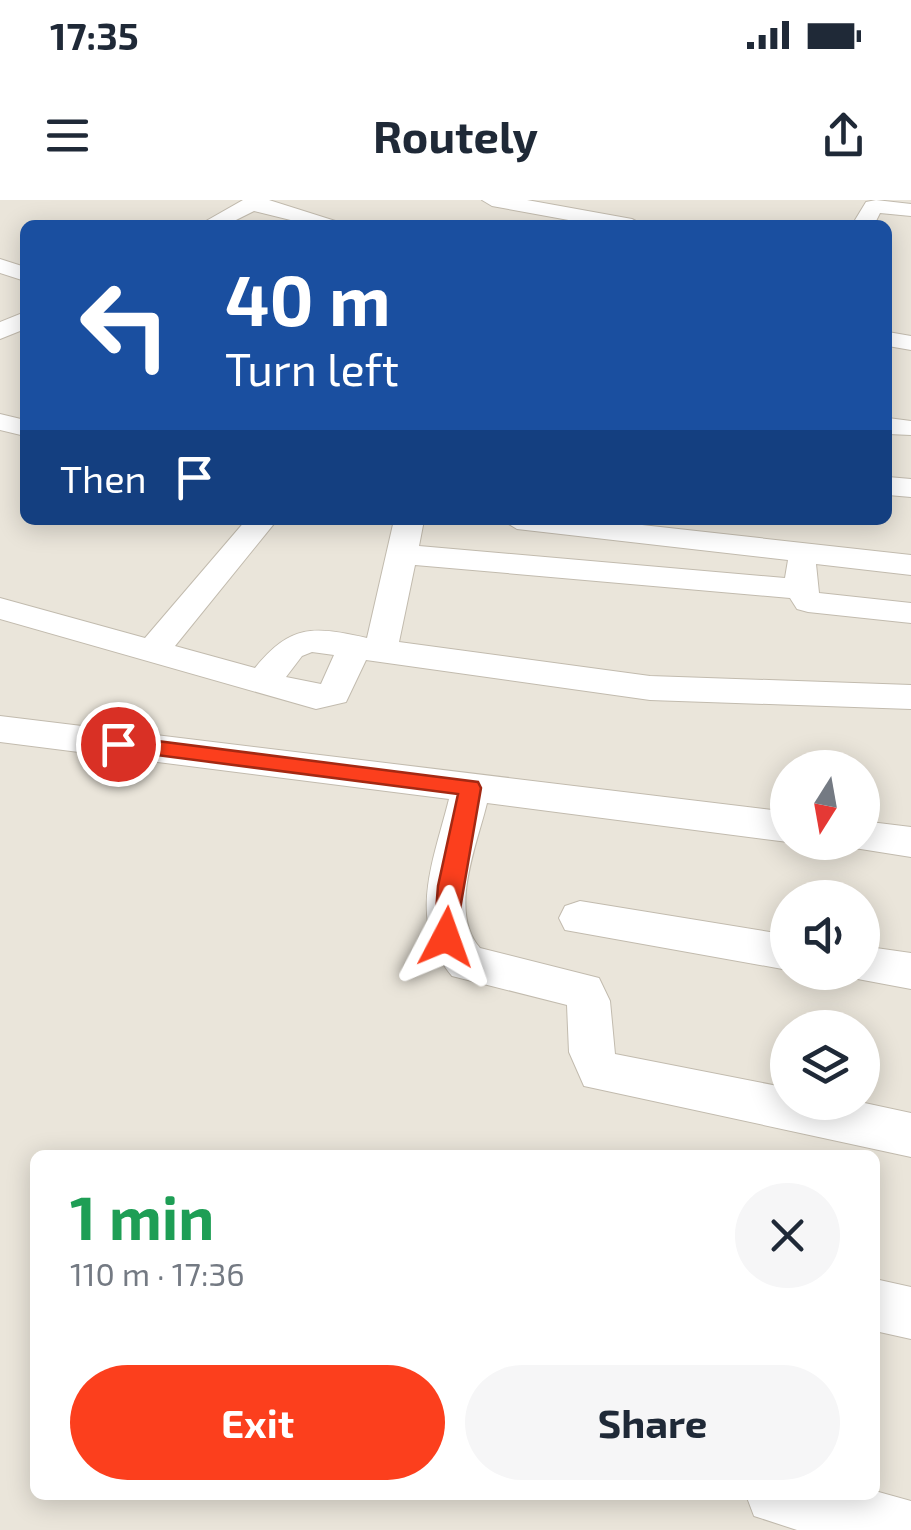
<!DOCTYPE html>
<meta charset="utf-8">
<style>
body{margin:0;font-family:"Exo 2",sans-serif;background:#f6f6f7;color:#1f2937;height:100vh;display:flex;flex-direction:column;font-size:38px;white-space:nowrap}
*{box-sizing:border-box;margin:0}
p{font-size:32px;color:#747a83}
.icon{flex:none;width:55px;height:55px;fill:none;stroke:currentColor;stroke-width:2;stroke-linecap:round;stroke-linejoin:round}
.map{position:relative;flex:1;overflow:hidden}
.panel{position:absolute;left:30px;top:950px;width:850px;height:350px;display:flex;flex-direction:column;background:#fff;border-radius:15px;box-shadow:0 5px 25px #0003}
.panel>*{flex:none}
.top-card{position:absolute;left:20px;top:20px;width:872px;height:305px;border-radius:15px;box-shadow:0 5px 25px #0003;background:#1a4fa0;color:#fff;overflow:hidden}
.needle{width:65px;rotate:191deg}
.tools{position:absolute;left:770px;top:550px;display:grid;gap:20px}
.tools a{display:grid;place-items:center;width:110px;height:110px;border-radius:50%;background:#fff;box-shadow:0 5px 25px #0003;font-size:50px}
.pin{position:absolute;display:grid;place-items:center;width:85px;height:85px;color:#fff;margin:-42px;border:5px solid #fff;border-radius:50%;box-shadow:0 2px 10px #0007}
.me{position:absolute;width:110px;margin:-55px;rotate:4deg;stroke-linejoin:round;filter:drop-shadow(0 0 8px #0008)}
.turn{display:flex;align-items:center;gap:35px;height:210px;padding:0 40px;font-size:45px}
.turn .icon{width:130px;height:130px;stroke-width:2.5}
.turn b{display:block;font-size:70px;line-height:85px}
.then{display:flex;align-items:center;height:95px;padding:0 40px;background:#0003;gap:20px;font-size:38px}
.round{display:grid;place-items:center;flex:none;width:105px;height:105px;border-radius:52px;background:#f6f6f7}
.headline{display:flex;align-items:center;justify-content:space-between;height:170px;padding:0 40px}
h1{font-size:60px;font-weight:700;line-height:75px;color:#1e9e55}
.button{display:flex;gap:20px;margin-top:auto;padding:20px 40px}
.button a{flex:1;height:115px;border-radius:60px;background:#fc3f1d;color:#fff;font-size:40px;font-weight:700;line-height:115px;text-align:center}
.button a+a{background:#f6f6f7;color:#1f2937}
.status{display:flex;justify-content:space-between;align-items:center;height:70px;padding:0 50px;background:#fff;direction:ltr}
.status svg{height:28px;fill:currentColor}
header{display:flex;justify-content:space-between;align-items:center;height:130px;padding:0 40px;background:#fff;font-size:45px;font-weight:700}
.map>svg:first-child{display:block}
.residential{fill:#eae5da;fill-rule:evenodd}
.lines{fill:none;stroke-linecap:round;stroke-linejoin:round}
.street-casing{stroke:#c2bbae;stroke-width:2}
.street{fill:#fff;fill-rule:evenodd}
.route{fill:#fc3f1d;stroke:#a42913;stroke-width:2.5}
</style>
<div class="status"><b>17:35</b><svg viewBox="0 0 49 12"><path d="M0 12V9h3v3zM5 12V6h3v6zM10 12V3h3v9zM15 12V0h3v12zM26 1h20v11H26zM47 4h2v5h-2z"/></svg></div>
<header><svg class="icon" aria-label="menu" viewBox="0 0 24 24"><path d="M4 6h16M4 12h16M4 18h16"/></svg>Routely<svg class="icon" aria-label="share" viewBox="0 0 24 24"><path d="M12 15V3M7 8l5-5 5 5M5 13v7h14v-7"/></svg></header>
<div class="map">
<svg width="911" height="1330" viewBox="0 0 911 1330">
<rect width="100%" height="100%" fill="#f6f3ec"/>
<!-- residential -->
<path class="residential" d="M 0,0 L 911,0 L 911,1330 L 0,1330 ZM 25,25 L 888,25 L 888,320 L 25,320 ZM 788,568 L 862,568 L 862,642 L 788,642 ZM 788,698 L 862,698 L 862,772 L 788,772 ZM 788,828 L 862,828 L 862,902 L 788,902 ZM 35,955 L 875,955 L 875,1295 L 35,1295 Z"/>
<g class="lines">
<!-- street casing -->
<g class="street-casing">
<path id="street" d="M 243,0 L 269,0 L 348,25 L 311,25 L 254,11 L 226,25 L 199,25 Z
M 482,0 L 527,0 L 632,19 L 643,25 L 596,25 L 492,6 Z
M 876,0 L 911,4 L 911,16 L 880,13 L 874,25 L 852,25 L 866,2 Z
M 0,59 L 25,67 L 25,81 L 0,73 Z
M 25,112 L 25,129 L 0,139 L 0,122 Z
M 888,132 L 911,136 L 911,150 L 888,146 Z
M 0,214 L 25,220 L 25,236 L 0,230 Z
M 888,218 L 911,221 L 911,235 L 888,234 Z
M 888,277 L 911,279 L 911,297 L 888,295 Z
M 246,320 L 277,320 L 175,446 L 255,468 C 291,424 313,426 367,438 L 394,320 L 424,320 L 419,346 L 785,378 L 788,360 L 517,329 L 502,320 L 597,320 L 911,355 L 911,375 L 816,364 L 819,393 L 911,403 L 911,423 L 808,412 L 797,409 L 790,398 L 415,365 L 399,442 L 650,476 L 911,485 L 911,509 L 650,500 L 366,460 L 346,502 L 316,509 L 0,419 L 0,398 L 145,438 ZM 312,452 L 334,455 L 321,484 L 286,477 L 302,456 Z
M 0,516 L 788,612 L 788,642 L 487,603 C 477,645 448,712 480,748 L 599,778 L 610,801 L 615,854 L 788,888 L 788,902 L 860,902 L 911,913 L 911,957 L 584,886 L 569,852 L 567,805 L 452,776 C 406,721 434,660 449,599 L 0,542 Z
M 862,621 L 911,627 L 911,657 L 848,647 L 846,642 L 862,642 Z
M 580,701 L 788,735 L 788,770 L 565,730 L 559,718 L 565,706 Z
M 862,746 L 911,753 L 911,789 L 847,777 L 845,772 L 862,772 Z
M 875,1079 L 911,1087 L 911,1139 L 875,1131 Z
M 875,1291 L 911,1301 L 911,1330 L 797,1330 L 754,1316 L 746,1295 L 875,1295 Z"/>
</g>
<!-- street -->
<use href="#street" class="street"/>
</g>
<!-- route -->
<path class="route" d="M 118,536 L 478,582 L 481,588 L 454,744 L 437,744 L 434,737 L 438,686 L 458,594 L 110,549 L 110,539 Z"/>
</svg>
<div class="tools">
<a><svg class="needle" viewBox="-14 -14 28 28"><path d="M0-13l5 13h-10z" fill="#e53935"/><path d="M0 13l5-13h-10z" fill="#747a83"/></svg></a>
<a><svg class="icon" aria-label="sound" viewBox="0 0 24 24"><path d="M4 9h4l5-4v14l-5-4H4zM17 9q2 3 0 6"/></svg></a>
<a><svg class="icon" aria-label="layers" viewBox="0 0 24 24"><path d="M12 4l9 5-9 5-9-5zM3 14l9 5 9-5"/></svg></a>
</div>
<div class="pin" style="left:118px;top:544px;background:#d93025"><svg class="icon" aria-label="arrive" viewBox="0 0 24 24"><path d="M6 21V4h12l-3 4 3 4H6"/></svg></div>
<svg class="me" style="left:446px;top:737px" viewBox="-20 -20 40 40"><path d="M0-17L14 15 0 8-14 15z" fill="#fc3f1d" stroke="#fff" stroke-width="4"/></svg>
<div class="top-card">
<div class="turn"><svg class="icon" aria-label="left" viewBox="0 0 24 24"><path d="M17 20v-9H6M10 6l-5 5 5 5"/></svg><div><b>40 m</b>Turn left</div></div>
<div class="then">Then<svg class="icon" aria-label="arrive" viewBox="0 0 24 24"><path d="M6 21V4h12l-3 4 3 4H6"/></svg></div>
</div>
<section class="panel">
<div class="headline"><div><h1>1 min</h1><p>110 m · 17:36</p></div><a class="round"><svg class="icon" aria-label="close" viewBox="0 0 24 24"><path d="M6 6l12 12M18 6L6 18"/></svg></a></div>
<div class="button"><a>Exit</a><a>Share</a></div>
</section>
</div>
